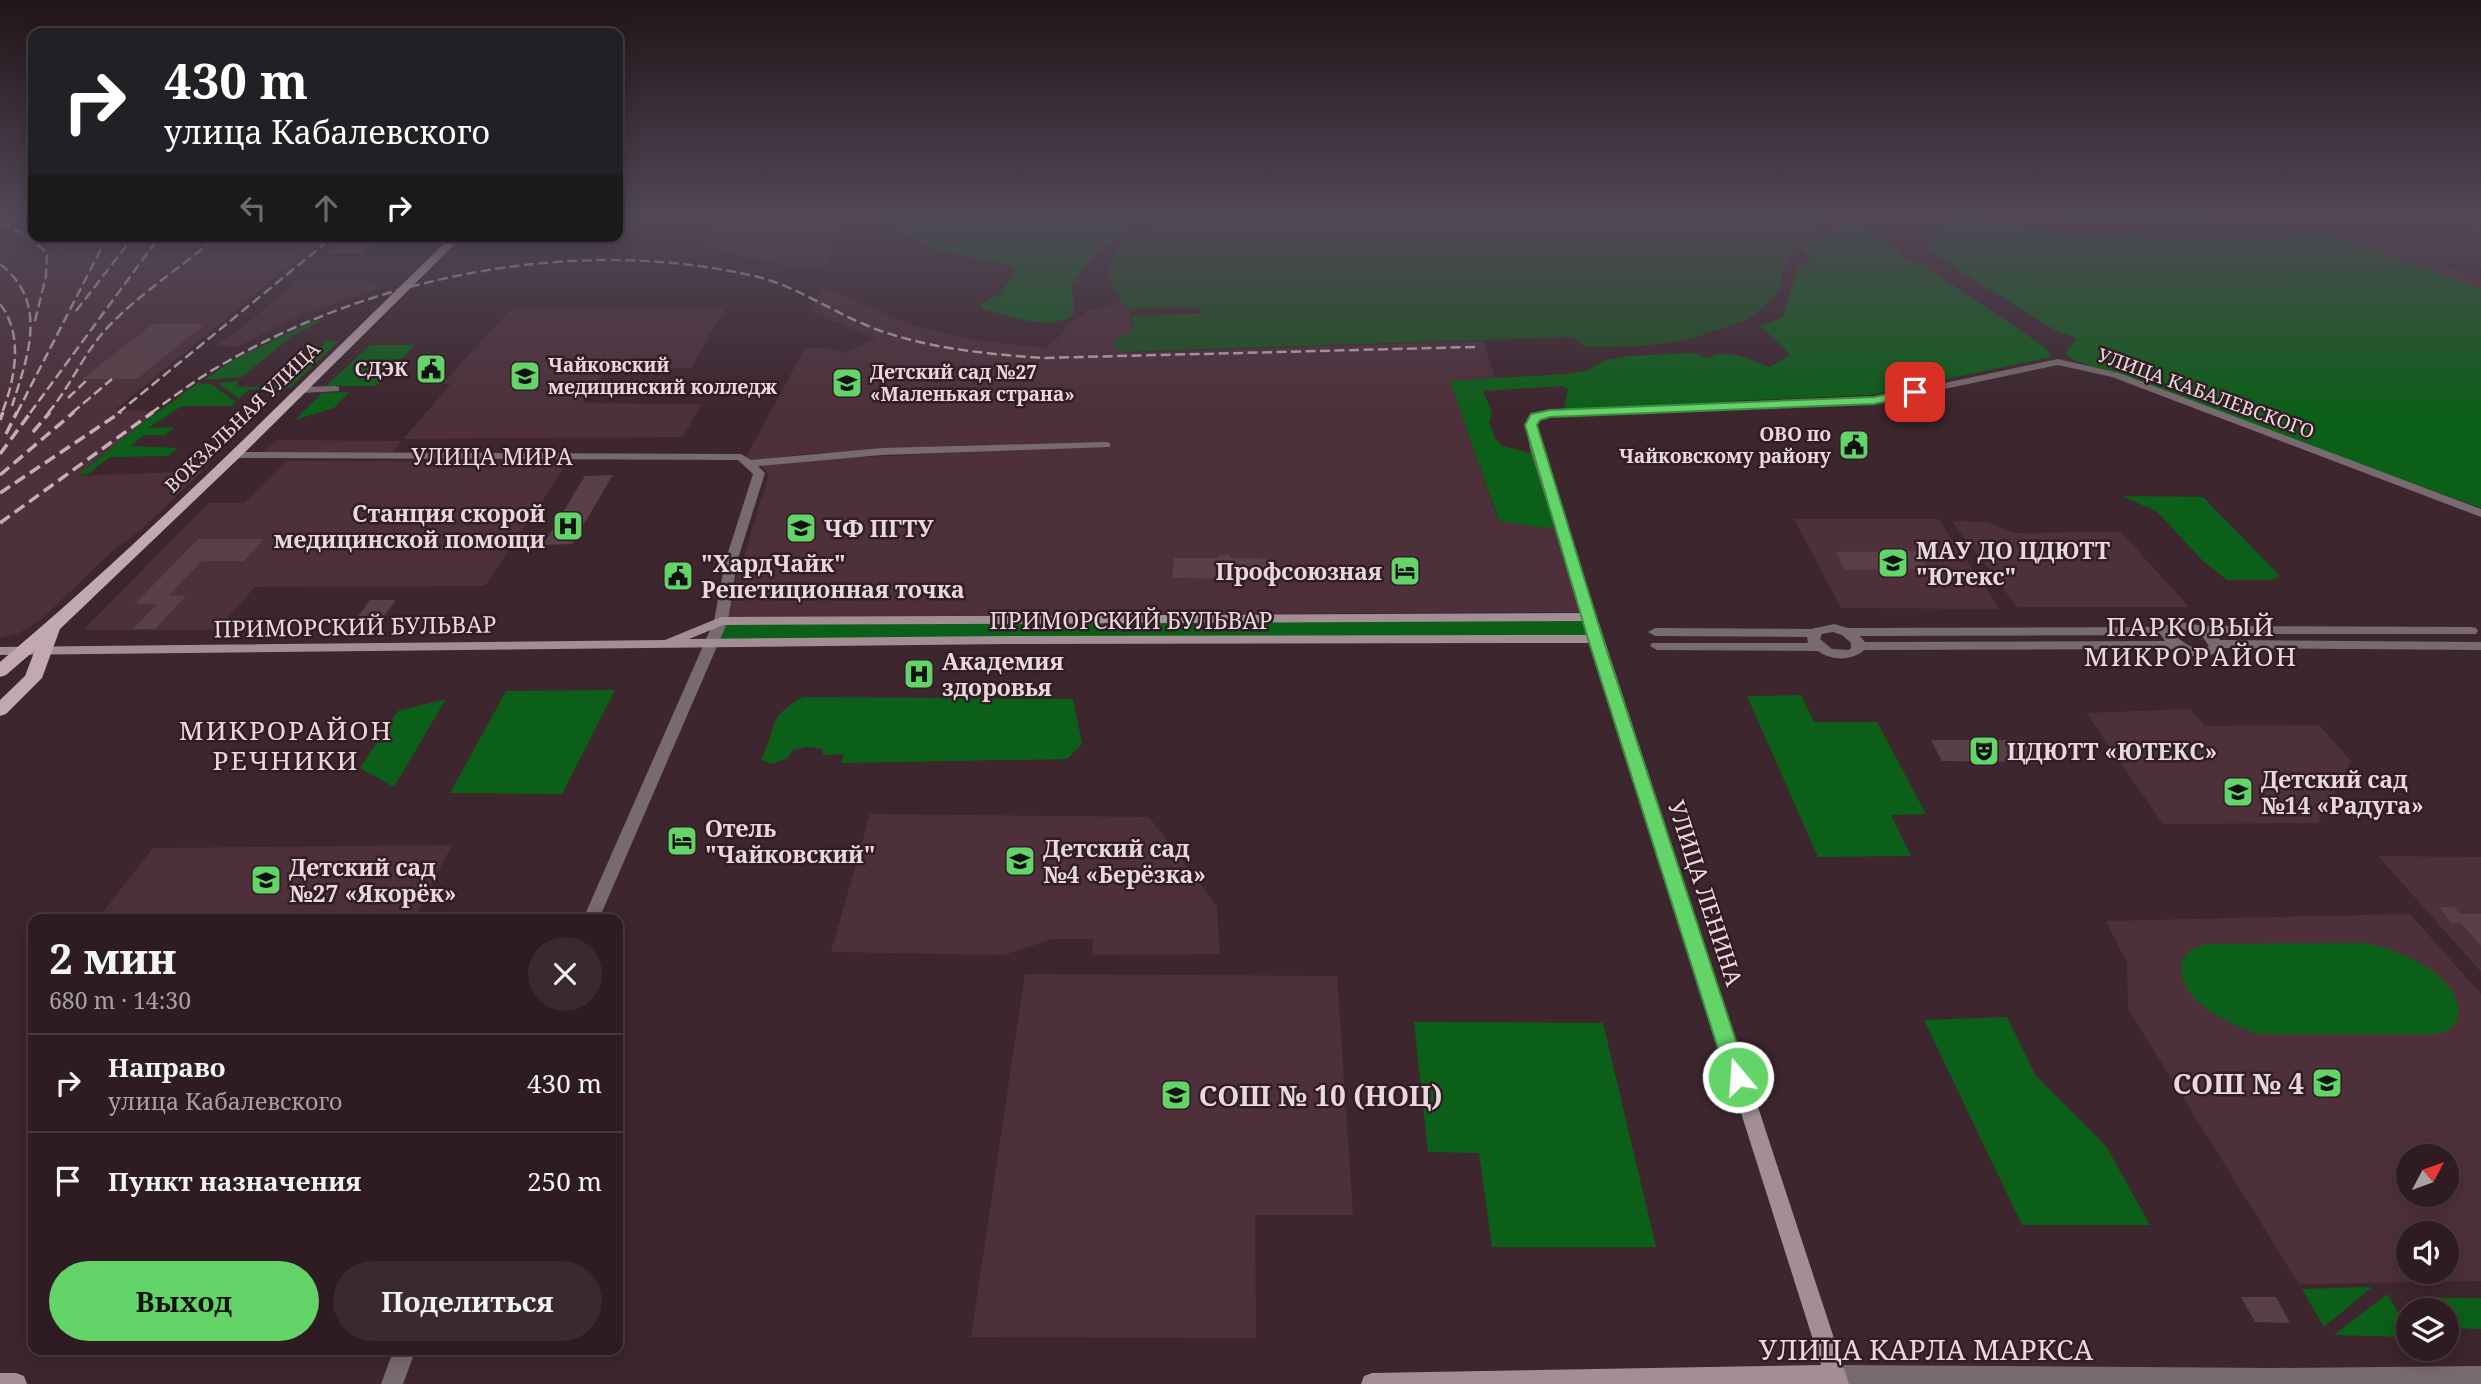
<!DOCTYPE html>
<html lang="ru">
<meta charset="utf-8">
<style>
body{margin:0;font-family:"Noto Serif",serif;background:#3a292f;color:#f1f3f6;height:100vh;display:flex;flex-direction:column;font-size:26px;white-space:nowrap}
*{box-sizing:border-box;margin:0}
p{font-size:23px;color:#a7a1a5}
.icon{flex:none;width:38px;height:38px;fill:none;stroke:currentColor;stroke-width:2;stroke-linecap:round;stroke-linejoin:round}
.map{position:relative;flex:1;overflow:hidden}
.panel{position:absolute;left:28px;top:914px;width:595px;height:441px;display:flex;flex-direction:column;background:#2e1c22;border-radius:14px;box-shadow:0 4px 18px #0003,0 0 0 2px #493a40}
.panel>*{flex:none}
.hud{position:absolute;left:28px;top:28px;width:595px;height:214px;border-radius:14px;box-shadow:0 4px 18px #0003,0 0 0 2px #493a40;background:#202124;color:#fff;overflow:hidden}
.needle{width:46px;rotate:49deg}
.tools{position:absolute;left:2396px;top:1144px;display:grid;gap:14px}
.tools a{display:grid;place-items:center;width:63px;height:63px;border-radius:50%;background:#2e1c22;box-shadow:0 4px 18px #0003,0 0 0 2px #493a40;font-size:35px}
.pin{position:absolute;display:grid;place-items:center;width:60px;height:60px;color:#fff;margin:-30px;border-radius:14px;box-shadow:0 4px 10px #0006}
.me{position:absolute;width:77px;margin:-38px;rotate:342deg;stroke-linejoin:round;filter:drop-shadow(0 0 5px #0008)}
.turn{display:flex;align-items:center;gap:24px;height:147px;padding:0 21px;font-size:32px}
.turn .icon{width:91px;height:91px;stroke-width:2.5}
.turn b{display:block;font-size:49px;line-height:60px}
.lanes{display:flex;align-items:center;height:66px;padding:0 21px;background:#0003;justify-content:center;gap:35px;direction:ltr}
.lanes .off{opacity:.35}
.round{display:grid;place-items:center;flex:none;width:74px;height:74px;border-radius:37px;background:#3a292f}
.head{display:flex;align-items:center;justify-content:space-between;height:119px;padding:0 21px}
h1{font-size:42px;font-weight:700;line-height:52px}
.action{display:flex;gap:14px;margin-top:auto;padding:14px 21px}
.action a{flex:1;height:80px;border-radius:42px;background:#63d468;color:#111;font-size:28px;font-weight:700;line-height:80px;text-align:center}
.action a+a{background:#3a292f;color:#f1f3f6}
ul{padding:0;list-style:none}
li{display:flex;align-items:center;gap:21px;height:98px;padding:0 21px;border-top:2px solid #493a40}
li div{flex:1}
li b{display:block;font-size:26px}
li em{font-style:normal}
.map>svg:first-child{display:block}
.built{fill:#4d303a;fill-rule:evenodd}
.green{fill:#0c5f18}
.water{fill:#18521c}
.pier{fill:#3d262e}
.building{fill:#594048}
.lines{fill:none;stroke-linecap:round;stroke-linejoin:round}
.street{fill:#786b6f;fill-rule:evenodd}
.secondary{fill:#a28e94;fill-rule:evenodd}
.primary{fill:#c2a8b0;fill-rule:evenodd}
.rail-far1{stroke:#c0afb5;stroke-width:2.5;stroke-dasharray:10 4.5;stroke-linecap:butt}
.rail{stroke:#c0afb5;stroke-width:3.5;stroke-dasharray:12 6;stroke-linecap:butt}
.route{fill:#63d468;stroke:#408a44;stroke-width:2}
.labels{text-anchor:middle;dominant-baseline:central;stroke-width:5;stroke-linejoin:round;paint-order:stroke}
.far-poi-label{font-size:19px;font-weight:bold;fill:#e9d9de;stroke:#331d24;text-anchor:start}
.far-street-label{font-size:19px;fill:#e9d9de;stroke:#331d24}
.street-label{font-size:23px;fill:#e9d9de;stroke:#331d24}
.poi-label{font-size:23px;font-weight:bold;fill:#e9d9de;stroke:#331d24;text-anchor:start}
.quarter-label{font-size:26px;letter-spacing:2px;fill:#e9d9de;stroke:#331d24}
.near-poi-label{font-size:28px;font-weight:bold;fill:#e9d9de;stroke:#331d24;text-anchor:end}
.near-street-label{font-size:28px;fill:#e9d9de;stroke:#331d24}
</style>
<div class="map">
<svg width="2481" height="1384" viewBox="0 0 2481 1384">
<rect width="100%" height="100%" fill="#3d262e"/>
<!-- built -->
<path class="built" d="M 0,216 L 33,216 L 33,236 L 326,236 L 115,410 L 159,411 L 78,476 L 203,471 L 141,530 L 109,554 L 42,619 L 19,633 L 0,638 Z
M 846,216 L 825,269 L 795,268 L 714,249 L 698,241 L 713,217 Z
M 2462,216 L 2481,216 L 2481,266 L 2463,263 L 2446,265 L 2481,279 L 2481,289 L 2333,235 L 2326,225 L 2468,230 L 2467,221 Z
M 367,279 L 380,288 L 303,314 L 237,347 L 215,346 L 248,323 L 299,280 Z
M 823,288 L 917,327 L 976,340 L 1046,348 L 1064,332 L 1066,326 L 1090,310 L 1123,302 L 1130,309 L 1132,332 L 1115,350 L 1128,353 L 1483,341 L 1496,381 L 1451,382 L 1498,521 L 1546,528 L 1555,526 L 1581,612 L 725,617 L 769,474 L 759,465 L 804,460 L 988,451 L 989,444 L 802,454 L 753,461 L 746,457 L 805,348 L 828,348 L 843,353 L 877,339 L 809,311 Z
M 536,307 L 726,307 L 691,368 L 608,368 L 582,403 L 702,404 L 683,437 L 403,439 L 451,384 L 442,384 L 512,308 Z
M 277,440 L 402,441 L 393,452 L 264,452 Z
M 286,461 L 568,462 L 485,586 L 255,587 L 217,630 L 83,630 L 209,503 L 244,503 Z
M 1794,519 L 1938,519 L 2000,609 L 1841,608 Z
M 1952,521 L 1988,522 L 2013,533 L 2121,532 L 2189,607 L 2017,607 Z
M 2190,709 L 2205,726 L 2319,725 L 2351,761 L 2318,823 L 2163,824 L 2086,713 Z
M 870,814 L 1149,817 L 1217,906 L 1220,954 L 1092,955 L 1093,939 L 1052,939 L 1004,955 L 831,952 Z
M 452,845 L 414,919 L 98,918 L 153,848 Z
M 2378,856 L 2481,857 L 2481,972 Z
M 2410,914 L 2481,994 L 2481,1281 L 2299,1284 L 2128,1009 L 2127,963 L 2106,921 ZM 2408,1157 L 2446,1157 L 2446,1195 L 2408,1195 ZM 2408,1234 L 2446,1234 L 2446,1272 L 2408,1272 Z
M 1025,974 L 1337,976 L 1353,1215 L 1255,1215 L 1256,1338 L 971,1337 Z"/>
<!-- green -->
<path class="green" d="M 870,216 L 1162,216 C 1124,228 1092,252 1071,286 L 1074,307 L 1071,317 C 1043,330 1011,316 982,309 L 980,305 L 999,294 L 1015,271 L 1011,266 L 931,248 Z
M 1959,219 L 2025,228 L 2126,233 L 2183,240 L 2333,235 L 2481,289 L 2481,508 L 2074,360 L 2065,354 L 2077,338 L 2056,331 L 1929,251 L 1926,247 L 1942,226 Z
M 1850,226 L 1866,228 L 1898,251 L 1905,260 L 1922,264 L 2046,348 L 2051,357 L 1870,395 L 1729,401 L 1727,405 L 1563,412 L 1568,389 L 1562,386 L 1483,391 L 1492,413 L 1489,422 L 1495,438 L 1502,446 L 1532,453 L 1555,526 L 1546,528 L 1499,521 L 1450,381 L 1565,374 L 1588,370 L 1606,360 L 1630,356 L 1693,353 L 1708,358 C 1727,348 1750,359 1769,367 L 1791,355 L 1760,326 L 1783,317 L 1797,270 L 1811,259 L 1801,248 L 1833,227 Z
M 314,321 L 322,321 L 292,336 L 242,377 L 204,380 L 233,360 Z
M 327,341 L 339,341 L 290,388 L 248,390 L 239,399 L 218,383 L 238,381 L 236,387 L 279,386 Z
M 370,345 L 415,345 L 376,386 L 326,386 Z
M 198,383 L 211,384 L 236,402 L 232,406 L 182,406 L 148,428 L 175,427 L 165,435 L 144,435 L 130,446 L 178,448 L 168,456 L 110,457 L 88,474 L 77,476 L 140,425 Z
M 349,392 L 334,408 L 295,420 L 322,393 Z
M 2122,496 L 2203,497 L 2280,576 L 2272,580 L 2227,580 L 2203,561 L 2156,511 Z
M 1590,617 L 1596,639 L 712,643 L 721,621 Z
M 615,690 L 562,794 L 450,793 L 506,691 Z
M 1801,695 L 1814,722 L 1877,722 L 1926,814 L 1891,815 L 1911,856 L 1818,857 L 1747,696 Z
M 803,697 L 1073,699 L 1082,744 L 1067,759 L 842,763 L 843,754 L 823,755 L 823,749 L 807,747 L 793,750 L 787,758 L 773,764 L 761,760 C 778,727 765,718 803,697 Z
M 446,699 L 394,787 L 360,768 L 398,711 Z
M 2362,943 C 2396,947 2470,978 2457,1022 L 2445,1032 L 2436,1034 L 2260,1034 C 2234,1028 2173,998 2182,963 C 2186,951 2196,947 2207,944 Z
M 2007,1017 L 2036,1076 L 2106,1146 L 2150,1225 L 2022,1225 L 1924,1020 Z
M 1414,1022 L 1603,1023 L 1656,1247 L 1492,1247 L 1479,1153 L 1428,1152 Z
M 2372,1287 L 2324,1327 L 2302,1289 Z
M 2387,1294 L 2408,1329 L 2408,1337 L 2334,1335 Z
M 2435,1298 L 2481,1298 L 2481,1329 L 2448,1328 L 2446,1311 L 2435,1311 L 2431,1305 Z"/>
<!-- water -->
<path class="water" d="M 1178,216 L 1820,216 L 1829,221 L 1793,251 L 1783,271 L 1779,289 L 1772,300 L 1745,321 L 1690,339 L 1644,346 L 1586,347 L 1572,337 L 1120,352 L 1115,350 L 1115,339 L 1132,332 C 1134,310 1127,309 1116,293 C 1087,252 1148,226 1178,216 Z
M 2007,216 L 2244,216 L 2214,218 L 2198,226 L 2179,228 Z"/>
<!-- pier -->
<path class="pier" d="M 1201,307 L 1200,313 L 1131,316 L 1130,309 Z"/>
<!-- building -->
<path class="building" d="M 346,236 L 381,236 L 362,253 L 326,253 Z
M 153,324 L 205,324 L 137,379 L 82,379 Z
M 613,475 L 572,544 L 543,545 L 585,476 Z
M 198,539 L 264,539 L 244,561 L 202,561 L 169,595 L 186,596 L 155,629 L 133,629 L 157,604 L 135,604 Z
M 1919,551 L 1928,569 L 1845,570 L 1836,552 Z
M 1219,555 L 1230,555 L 1230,558 L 1272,559 L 1272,579 L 1172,578 L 1174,558 L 1219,558 Z
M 370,600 L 396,600 L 377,626 L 351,626 Z
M 1931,740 L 2026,740 L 2039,762 L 1942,761 Z
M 2439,907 L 2454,907 L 2460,914 L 2481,914 L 2481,946 L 2461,923 L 2452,923 Z
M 2241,1297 L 2276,1297 L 2290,1323 L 2255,1322 Z"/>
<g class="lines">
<!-- street -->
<path class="street" d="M 2058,359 L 2119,373 L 2481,509 L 2481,517 L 2112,377 L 2058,365 L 1874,404 L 1550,417 L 1540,419 L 1536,425 L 1542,449 L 1597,617 L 1590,621 L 1583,617 L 1530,449 L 1526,425 L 1532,415 L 1550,411 L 1874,398 Z
M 335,386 L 339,387 L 339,391 L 302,393 L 297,390 L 302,387 Z
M 1106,442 L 1110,443 L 1110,447 L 882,455 L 758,466 L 765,473 L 737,562 L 728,621 L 599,919 L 583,919 L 714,621 L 725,562 L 753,474 L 738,460 L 234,458 L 228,455 L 234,452 L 741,454 L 751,460 L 882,448 Z
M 2176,621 L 2203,626 L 2471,627 L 2476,628 L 2478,631 L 2476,634 L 2216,634 L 2220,640 L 2481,642 L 2481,650 L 2222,648 C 2208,661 2191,658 2176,649 L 1864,650 C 1853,661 1831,661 1818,651 L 1657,650 L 1650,646 L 1652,643 L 1808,643 L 1807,637 L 1655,636 L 1648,632 L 1655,628 L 1811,629 L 1834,624 L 1848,628 L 2163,627 ZM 2182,629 L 2202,636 L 2209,646 C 2196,653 2183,643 2174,634 L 2175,630 ZM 1833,632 L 1842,635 L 1851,643 L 1851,648 L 1849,650 L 1832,649 L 1820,639 L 1822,634 ZM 2161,635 L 2165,641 L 1865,642 L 1860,636 Z
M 394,1349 L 416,1349 L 403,1384 L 381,1384 Z
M 1836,1365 L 2273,1368 L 2481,1366 L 2481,1384 L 1829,1384 L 1825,1376 L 1828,1368 Z"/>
<!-- secondary -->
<path class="secondary" d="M 1590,613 L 1597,617 L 1849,1384 L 1361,1384 L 1364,1376 L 1372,1373 L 1821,1365 L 1592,643 L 1008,644 L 0,655 L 0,647 L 665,640 L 721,617 ZM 1585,621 L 1589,635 L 1008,636 L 689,639 L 723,625 Z
M 0,1373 L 16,1373 L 24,1376 L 27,1384 L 0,1384 Z"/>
<!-- primary -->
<path class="primary" d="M 452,236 L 463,236 L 239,458 L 60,629 L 42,678 L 6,714 L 0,716 L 0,700 L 25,676 L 35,650 L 6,675 L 0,677 L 0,662 C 158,529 303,380 452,236 Z"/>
<!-- rail-far1 -->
<path class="rail-far1" d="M 0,223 L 27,235 L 47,253 L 46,276 L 34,325
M 0,264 C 49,302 28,356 12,406
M 0,304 C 24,335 15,379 2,413
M 76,311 L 134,236
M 68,398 L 88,379
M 17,413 L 101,249 L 103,236
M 30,413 L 160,236
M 48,413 C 71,386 85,350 110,325 C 139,295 175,271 207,245
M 72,413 L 112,379
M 118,413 L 334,236
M 151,413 C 176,395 202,375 230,360 C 382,274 578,237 750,275 C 797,285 836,315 881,331 C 933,349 988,354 1042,358 L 1475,347"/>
<!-- rail -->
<path class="rail" d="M 0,420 L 3,412
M 33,432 L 50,412
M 6,434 L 17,412
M 0,454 L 31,412
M 0,475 L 74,412
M 0,493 L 121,412
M 0,523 L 153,412"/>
</g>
<!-- sky -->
<linearGradient id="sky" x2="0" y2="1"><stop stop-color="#221519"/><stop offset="0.53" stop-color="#514757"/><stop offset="1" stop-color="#514757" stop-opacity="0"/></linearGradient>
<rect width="2481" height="410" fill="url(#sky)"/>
<!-- route -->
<path class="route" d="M 1915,388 L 1920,389 L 1920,395 L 1874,404 L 1550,417 L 1540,420 L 1537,425 L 1603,639 L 1748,1077 L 1745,1084 L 1738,1087 L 1730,1084 L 1727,1077 L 1588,639 L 1525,425 L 1531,414 L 1550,410 L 1874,397 Z"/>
<!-- icons -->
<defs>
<g id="civic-square" transform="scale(1.575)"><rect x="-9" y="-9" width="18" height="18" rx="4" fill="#63d468" stroke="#331d24"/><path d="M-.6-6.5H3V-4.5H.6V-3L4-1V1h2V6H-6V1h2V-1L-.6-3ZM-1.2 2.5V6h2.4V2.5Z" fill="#111"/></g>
<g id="university-square" transform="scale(1.575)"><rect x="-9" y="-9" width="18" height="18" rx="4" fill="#63d468" stroke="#331d24"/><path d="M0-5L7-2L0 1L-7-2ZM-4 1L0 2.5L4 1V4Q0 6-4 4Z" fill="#111"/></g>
<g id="school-square" transform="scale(1.575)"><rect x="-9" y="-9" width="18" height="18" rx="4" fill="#63d468" stroke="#331d24"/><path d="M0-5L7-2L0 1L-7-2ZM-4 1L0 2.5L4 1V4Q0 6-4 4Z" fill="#111"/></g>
<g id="hospital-square" transform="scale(1.575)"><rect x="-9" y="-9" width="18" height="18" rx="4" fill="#63d468" stroke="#331d24"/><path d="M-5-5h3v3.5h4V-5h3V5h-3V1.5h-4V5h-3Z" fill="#111"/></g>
<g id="hotel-square" transform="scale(1.575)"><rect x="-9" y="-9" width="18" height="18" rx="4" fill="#63d468" stroke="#331d24"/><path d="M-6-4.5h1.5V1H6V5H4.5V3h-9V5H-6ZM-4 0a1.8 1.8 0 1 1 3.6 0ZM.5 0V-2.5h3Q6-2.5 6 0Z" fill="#111"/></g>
<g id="theatre-square" transform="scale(1.575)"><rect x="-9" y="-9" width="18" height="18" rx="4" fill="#63d468" stroke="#331d24"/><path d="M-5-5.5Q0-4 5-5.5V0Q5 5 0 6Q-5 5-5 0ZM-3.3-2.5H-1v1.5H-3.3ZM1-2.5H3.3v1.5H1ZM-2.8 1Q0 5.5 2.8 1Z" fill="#111"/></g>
</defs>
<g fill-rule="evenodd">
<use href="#civic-square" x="431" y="369"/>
<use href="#university-square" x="525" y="376"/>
<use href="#school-square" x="847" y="383"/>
<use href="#civic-square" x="1854" y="445"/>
<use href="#hospital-square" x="568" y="526"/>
<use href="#university-square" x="801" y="528"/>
<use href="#school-square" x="1893" y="563"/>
<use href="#hotel-square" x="1405" y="571"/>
<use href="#civic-square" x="678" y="576"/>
<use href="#hospital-square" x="919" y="674"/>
<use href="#theatre-square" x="1984" y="751"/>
<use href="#school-square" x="2238" y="792"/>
<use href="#hotel-square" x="682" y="841"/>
<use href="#school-square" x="1020" y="861"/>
<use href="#school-square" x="266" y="880"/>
<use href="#school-square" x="2327" y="1083"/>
<use href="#school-square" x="1176" y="1095"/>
</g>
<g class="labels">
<!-- far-poi labels -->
<g class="far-poi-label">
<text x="548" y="365">Чайковский<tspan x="548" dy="22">медицинский колледж</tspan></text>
<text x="408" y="369" text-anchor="end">СДЭК</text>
<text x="870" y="372">Детский сад №27<tspan x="870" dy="22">«Маленькая страна»</tspan></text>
<text x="1831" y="434" text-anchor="end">ОВО по<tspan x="1831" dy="22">Чайковскому району</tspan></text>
</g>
<!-- far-street labels -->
<g class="far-street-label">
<text transform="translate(2206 393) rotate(20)">УЛИЦА КАБАЛЕВСКОГО</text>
<text transform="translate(242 417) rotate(-44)">ВОКЗАЛЬНАЯ УЛИЦА</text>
</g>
<!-- street labels -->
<g class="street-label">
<text x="492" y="456">УЛИЦА МИРА</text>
<text x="1131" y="620">ПРИМОРСКИЙ БУЛЬВАР</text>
<text transform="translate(355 626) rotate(-1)">ПРИМОРСКИЙ БУЛЬВАР</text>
<text transform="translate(1706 893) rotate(72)">УЛИЦА ЛЕНИНА</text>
</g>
<!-- poi labels -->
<g class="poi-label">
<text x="545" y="513" text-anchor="end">Станция скорой<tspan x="545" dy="26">медицинской помощи</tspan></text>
<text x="824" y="528">ЧФ ПГТУ</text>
<text x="1916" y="550">МАУ ДО ЦДЮТТ<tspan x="1916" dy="26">"Ютекс"</tspan></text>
<text x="701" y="563">"ХардЧайк"<tspan x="701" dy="26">Репетиционная точка</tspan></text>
<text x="1382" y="571" text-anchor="end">Профсоюзная</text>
<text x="942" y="661">Академия<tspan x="942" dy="26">здоровья</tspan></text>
<text x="2007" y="751">ЦДЮТТ «ЮТЕКС»</text>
<text x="2261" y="779">Детский сад<tspan x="2261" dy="26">№14 «Радуга»</tspan></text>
<text x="705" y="828">Отель<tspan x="705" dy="26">"Чайковский"</tspan></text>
<text x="1043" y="848">Детский сад<tspan x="1043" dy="26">№4 «Берёзка»</tspan></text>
<text x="289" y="867">Детский сад<tspan x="289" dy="26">№27 «Якорёк»</tspan></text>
</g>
<!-- quarter labels -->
<g class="quarter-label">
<text x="2191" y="626">ПАРКОВЫЙ<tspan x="2191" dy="30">МИКРОРАЙОН</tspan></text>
<text x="286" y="730">МИКРОРАЙОН<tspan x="286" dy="30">РЕЧНИКИ</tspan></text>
</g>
<!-- near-poi labels -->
<g class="near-poi-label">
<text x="2304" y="1083">СОШ № 4</text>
<text x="1199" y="1095" text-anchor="start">СОШ № 10 (НОЦ)</text>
</g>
<!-- near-street labels -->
<g class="near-street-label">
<text x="1926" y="1349">УЛИЦА КАРЛА МАРКСА</text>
</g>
</g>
</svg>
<div class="tools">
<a><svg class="needle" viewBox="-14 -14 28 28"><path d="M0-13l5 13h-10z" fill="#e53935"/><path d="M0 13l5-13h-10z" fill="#a7a1a5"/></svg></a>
<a><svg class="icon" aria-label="sound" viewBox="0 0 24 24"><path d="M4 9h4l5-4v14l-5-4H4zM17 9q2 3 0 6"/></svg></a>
<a><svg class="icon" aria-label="layers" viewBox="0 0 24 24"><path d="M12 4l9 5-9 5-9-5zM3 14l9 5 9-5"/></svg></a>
</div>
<div class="pin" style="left:1915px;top:392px;background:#d93025"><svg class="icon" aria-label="arrive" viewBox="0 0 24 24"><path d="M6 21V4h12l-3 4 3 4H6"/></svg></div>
<svg class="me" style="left:1738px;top:1077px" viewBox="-20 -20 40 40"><circle r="17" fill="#63d468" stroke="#fff" stroke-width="3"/><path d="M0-11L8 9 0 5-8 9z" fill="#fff"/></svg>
<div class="hud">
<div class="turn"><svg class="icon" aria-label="right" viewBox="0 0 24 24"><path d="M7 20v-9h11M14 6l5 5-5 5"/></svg><div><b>430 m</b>улица Кабалевского</div></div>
<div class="lanes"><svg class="icon off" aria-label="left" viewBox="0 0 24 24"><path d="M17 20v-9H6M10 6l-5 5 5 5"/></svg><svg class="icon off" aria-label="ahead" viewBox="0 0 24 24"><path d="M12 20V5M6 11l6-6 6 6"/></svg><svg class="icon" aria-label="right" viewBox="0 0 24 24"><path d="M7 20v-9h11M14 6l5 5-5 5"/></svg></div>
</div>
<section class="panel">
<div class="head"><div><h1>2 мин</h1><p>680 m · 14:30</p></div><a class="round"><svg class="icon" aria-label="close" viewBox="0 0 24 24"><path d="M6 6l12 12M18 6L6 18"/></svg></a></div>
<ul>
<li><svg class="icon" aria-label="right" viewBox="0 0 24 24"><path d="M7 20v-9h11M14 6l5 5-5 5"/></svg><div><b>Направо</b><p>улица Кабалевского</p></div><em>430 m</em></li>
<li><svg class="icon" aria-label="arrive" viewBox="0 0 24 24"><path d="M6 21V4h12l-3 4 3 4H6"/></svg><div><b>Пункт назначения</b></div><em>250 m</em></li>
</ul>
<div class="action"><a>Выход</a><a>Поделиться</a></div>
</section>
</div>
